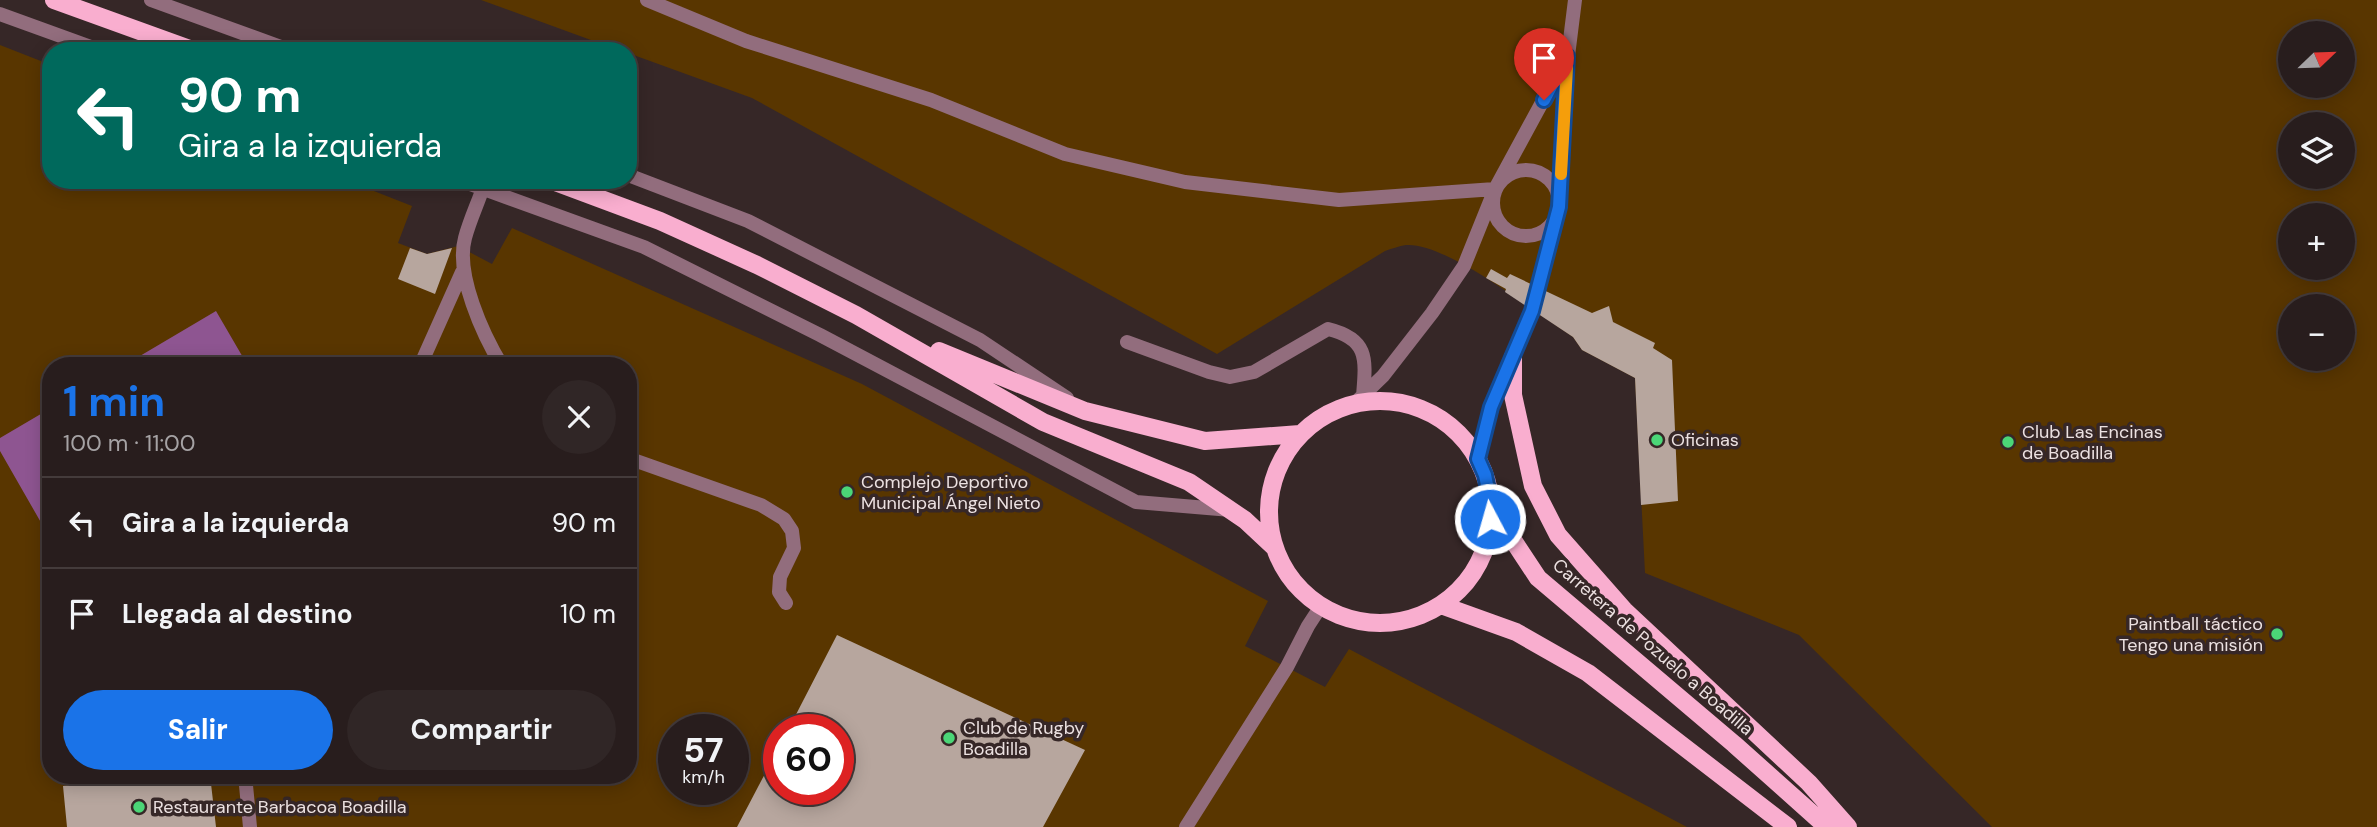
<!DOCTYPE html>
<html lang="es">
<meta charset="utf-8">
<style>
body{margin:0;font-family:"DM Sans",sans-serif;background:#302626;color:#f1f3f6;height:100vh;display:flex;flex-direction:column;font-size:26px;white-space:nowrap}
*{box-sizing:border-box;margin:0}
p{font-size:23px;color:#a5a2a4}
.icon{flex:none;width:38px;height:38px;fill:none;stroke:currentColor;stroke-width:2;stroke-linecap:round;stroke-linejoin:round}
.map{position:relative;flex:1;overflow:hidden}
.drawer{position:absolute;left:42px;top:357px;width:595px;height:427px;display:flex;flex-direction:column;background:#281d1d;border-radius:28px;box-shadow:0 4px 18px #0003,0 0 0 2px #443b3b}
.drawer>*{flex:none}
.guide{position:absolute;left:42px;top:42px;width:595px;height:147px;border-radius:28px;box-shadow:0 4px 18px #0003,0 0 0 2px #443b3b;background:#00695c;color:#fff;overflow:hidden}
.needle{width:46px;rotate:67deg}
.fabs{position:absolute;left:2278px;top:21px;display:grid;gap:14px}
.fabs a{display:grid;place-items:center;width:77px;height:77px;border-radius:50%;background:#281d1d;box-shadow:0 4px 18px #0003,0 0 0 2px #443b3b;font-size:35px}
.speed{position:absolute;left:658px;top:714px;display:flex;gap:14px;font-size:35px;font-weight:700;text-align:center}
.speed>*{display:grid;place-content:center;width:91px;height:91px;border-radius:50%;background:#281d1d;box-shadow:0 4px 18px #0003,0 0 0 2px #443b3b;line-height:1}
.speed small{font-size:18px;font-weight:400}
.speed .limit{border:10px solid #d22;background:#fff;color:#111}
.pin{position:absolute;display:grid;place-items:center;width:60px;height:60px;color:#fff;margin:-72px -30px;border-radius:50% 50% 50% 0;rotate:-45deg;box-shadow:0 0 7px #0007}
.pin .icon{rotate:45deg}
.me{position:absolute;width:77px;margin:-38px;rotate:354deg;stroke-linejoin:round;filter:drop-shadow(0 0 5px #0008)}
.turn{display:flex;align-items:center;gap:24px;height:147px;padding:0 21px;font-size:32px}
.turn .icon{width:91px;height:91px;stroke-width:2.5}
.turn b{display:block;font-size:49px;line-height:60px}
.round{display:grid;place-items:center;flex:none;width:74px;height:74px;border-radius:37px;background:#302626}
.headline{display:flex;align-items:center;justify-content:space-between;height:119px;padding:0 21px}
h1{font-size:42px;font-weight:700;line-height:52px;color:#1a73e8}
.primary-button{display:flex;gap:14px;margin-top:auto;padding:14px 21px}
.primary-button a{flex:1;height:80px;border-radius:42px;background:#1a73e8;color:#fff;font-size:28px;font-weight:700;line-height:80px;text-align:center}
.primary-button a+a{background:#302626;color:#f1f3f6}
ul{padding:0;list-style:none}
li{display:flex;align-items:center;gap:21px;height:91px;padding:0 21px;border-top:2px solid #443b3b}
li div{flex:1}
li b{display:block;font-size:26px}
li em{font-style:normal}
.map>svg:first-child{display:block}
.green{fill:#593600;fill-rule:evenodd}
.water{fill:#8e5591}
.building{fill:#b7a69e}
.lines{fill:none;stroke-linecap:round;stroke-linejoin:round}
.lane{stroke:#926d7d;stroke-width:14}
.primary{stroke:#f9aecf;stroke-width:18}
.route-casing{stroke:#114b97;stroke-width:18}
.route{stroke:#1a73e8;stroke-width:12}
.slow{stroke:#f59e0b;stroke-width:12}
.poi-dot{fill:#4bd677;stroke:#362727;stroke-width:2.5}
.labels{text-anchor:middle;dominant-baseline:central;stroke-width:7;stroke-linejoin:round;paint-order:stroke}
.poi-label{font-size:18px;fill:#ece1e1;stroke:#362727;text-anchor:start}
.street-label{font-size:18px;fill:#ece1e1;stroke:#362727}
</style>
<div class="map">
<svg width="2377" height="827" viewBox="0 0 2377 827">
<rect width="100%" height="100%" fill="#362727"/>
<!-- green -->
<path class="green" d="M 481,0 L 2377,0 L 2377,827 L 1992,827 L 1799,635 L 1645,573 L 1635,378 L 1582,350 L 1573,337 C 1537,314 1447,242 1406,245 C 1399,246 1391,249 1385,251 L 1217,354 L 752,98 L 628,53 L 628,51 L 621,51 ZM 2291,33 L 2343,33 L 2343,86 L 2291,86 ZM 2291,124 L 2343,124 L 2343,177 L 2291,177 ZM 2291,215 L 2343,215 L 2343,268 L 2291,268 ZM 2291,306 L 2343,306 L 2343,359 L 2291,359 Z
M 0,45 L 51,65 L 51,180 L 346,180 L 412,206 L 398,243 L 427,254 L 458,246 L 492,264 L 512,228 L 862,384 L 1268,601 L 1245,646 L 1325,687 L 1349,649 L 1687,827 L 0,827 ZM 51,366 L 628,366 L 628,775 L 51,775 ZM 674,730 L 733,730 L 733,789 L 674,789 ZM 779,730 L 838,730 L 838,789 L 779,789 Z"/>
<!-- water -->
<path class="water" d="M 216,311 L 248,366 L 123,366 Z
M 51,408 L 51,531 L 47,533 L 0,451 L 0,438 Z"/>
<!-- building -->
<path class="building" d="M 410,248 L 427,254 L 452,248 L 435,294 L 398,279 Z
M 1491,269 L 1507,278 L 1510,274 L 1592,313 L 1609,306 L 1613,322 L 1655,343 L 1653,348 L 1672,360 L 1678,501 L 1641,505 L 1635,378 L 1582,350 L 1573,337 L 1505,292 L 1506,289 L 1486,278 Z
M 837,635 L 1085,750 L 1043,827 L 737,827 L 779,747 L 779,789 L 838,789 L 838,730 L 788,730 Z
M 153,775 L 210,775 L 216,827 L 67,827 L 63,786 Z"/>
<g class="lines">
<!-- lane -->
<path class="lane" d="M 151,0 L 292,51
M 647,0 L 746,41 L 931,100 L 1065,154 L 1185,182 L 1339,200 L 1495,189
M 0,14 L 102,51
M1493 203a33 33 0 1 1 66 0a33 33 0 1 1-66 0Z
M 628,175 L 748,221 L 980,340 L 1067,398
M 459,180 L 644,247 L 820,335 L 1136,502 L 1231,510
M 485,182 C 479,201 470,219 465,238 C 455,274 483,335 502,366
M 1127,342 L 1209,372 L 1230,377 L 1254,372 L 1328,329 C 1369,339 1366,359 1363,396
M 420,366 L 462,272
M 1354,404 L 1383,376 L 1432,313 L 1464,266 L 1495,189 L 1565,60
M 628,458 L 761,505 L 784,519 L 792,531 L 794,548 L 780,577 L 779,592 L 786,603
M 1478,459 L 1491,407 L 1532,311 L 1559,207 L 1568,56 L 1575,0
M 245,775 L 250,827
M 1186,827 L 1287,667 L 1308,626 L 1321,606"/>
<!-- primary -->
<path class="primary" d="M 54,0 L 195,51
M 550,180 L 660,221 L 757,265 L 856,315 L 1043,422 L 1189,482 L 1245,520 L 1275,548
M 939,351 L 1085,411 L 1205,441 L 1300,434
M 1513,357 L 1513,395 L 1533,486 L 1558,535 L 1624,610 L 1809,783 L 1848,827
M1269 512a111 111 0 1 1 222 0a111 111 0 1 1-222 0Z
M 1494,498 L 1509,534 L 1538,578 L 1734,744 L 1827,827
M 1441,605 L 1516,632 L 1588,673 L 1788,827"/>
</g>
<g class="lines">
<!-- route casing -->
<g class="route-casing">
<path id="route" d="M 1490,519 L 1491,504 L 1485,475 L 1478,459 L 1491,407 L 1532,311 L 1559,207 L 1567,56 L 1544,100"/>
</g>
<!-- route -->
<use href="#route" class="route"/>
<!-- slow -->
<path class="slow" d="M 1561,174 L 1567,68"/>
</g>
<!-- markers -->
<g class="poi-dot">
<circle cx="1657" cy="440" r="7"/>
<circle cx="2008" cy="442" r="7"/>
<circle cx="847" cy="492" r="7"/>
<circle cx="2277" cy="634" r="7"/>
<circle cx="949" cy="738" r="7"/>
<circle cx="139" cy="807" r="7"/>
</g>
<g class="labels">
<!-- poi labels -->
<g class="poi-label">
<text x="2022" y="432">Club Las Encinas<tspan x="2022" dy="21">de Boadilla</tspan></text>
<text x="1671" y="440">Oficinas</text>
<text x="861" y="482">Complejo Deportivo<tspan x="861" dy="21">Municipal Ángel Nieto</tspan></text>
<text x="2263" y="624" text-anchor="end">Paintball táctico<tspan x="2263" dy="21">Tengo una misión</tspan></text>
<text x="963" y="728">Club de Rugby<tspan x="963" dy="21">Boadilla</tspan></text>
<text x="153" y="807">Restaurante Barbacoa Boadilla</text>
</g>
<!-- street labels -->
<g class="street-label">
<text transform="translate(1653 647) rotate(41)">Carretera de Pozuelo a Boadilla</text>
</g>
</g>
</svg>
<div class="fabs">
<a><svg class="needle" viewBox="-14 -14 28 28"><path d="M0-13l5 13h-10z" fill="#e53935"/><path d="M0 13l5-13h-10z" fill="#a5a2a4"/></svg></a>
<a><svg class="icon" aria-label="layers" viewBox="0 0 24 24"><path d="M12 4l9 5-9 5-9-5zM3 14l9 5 9-5"/></svg></a>
<a>+</a>
<a>−</a>
</div>
<div class="speed"><div>57<small>km/h</small></div><div class="limit">60</div></div>
<div class="pin" style="left:1544px;top:100px;background:#d93025"><svg class="icon" aria-label="arrive" viewBox="0 0 24 24"><path d="M6 21V4h12l-3 4 3 4H6"/></svg></div>
<svg class="me" style="left:1490px;top:519px" viewBox="-20 -20 40 40"><circle r="17" fill="#1a73e8" stroke="#fff" stroke-width="3"/><path d="M0-11L8 9 0 5-8 9z" fill="#fff"/></svg>
<div class="guide">
<div class="turn"><svg class="icon" aria-label="left" viewBox="0 0 24 24"><path d="M17 20v-9H6M10 6l-5 5 5 5"/></svg><div><b>90 m</b>Gira a la izquierda</div></div>
</div>
<section class="drawer">
<div class="headline"><div><h1>1 min</h1><p>100 m · 11:00</p></div><a class="round"><svg class="icon" aria-label="close" viewBox="0 0 24 24"><path d="M6 6l12 12M18 6L6 18"/></svg></a></div>
<ul>
<li><svg class="icon" aria-label="left" viewBox="0 0 24 24"><path d="M17 20v-9H6M10 6l-5 5 5 5"/></svg><div><b>Gira a la izquierda</b></div><em>90 m</em></li>
<li><svg class="icon" aria-label="arrive" viewBox="0 0 24 24"><path d="M6 21V4h12l-3 4 3 4H6"/></svg><div><b>Llegada al destino</b></div><em>10 m</em></li>
</ul>
<div class="primary-button"><a>Salir</a><a>Compartir</a></div>
</section>
</div>
